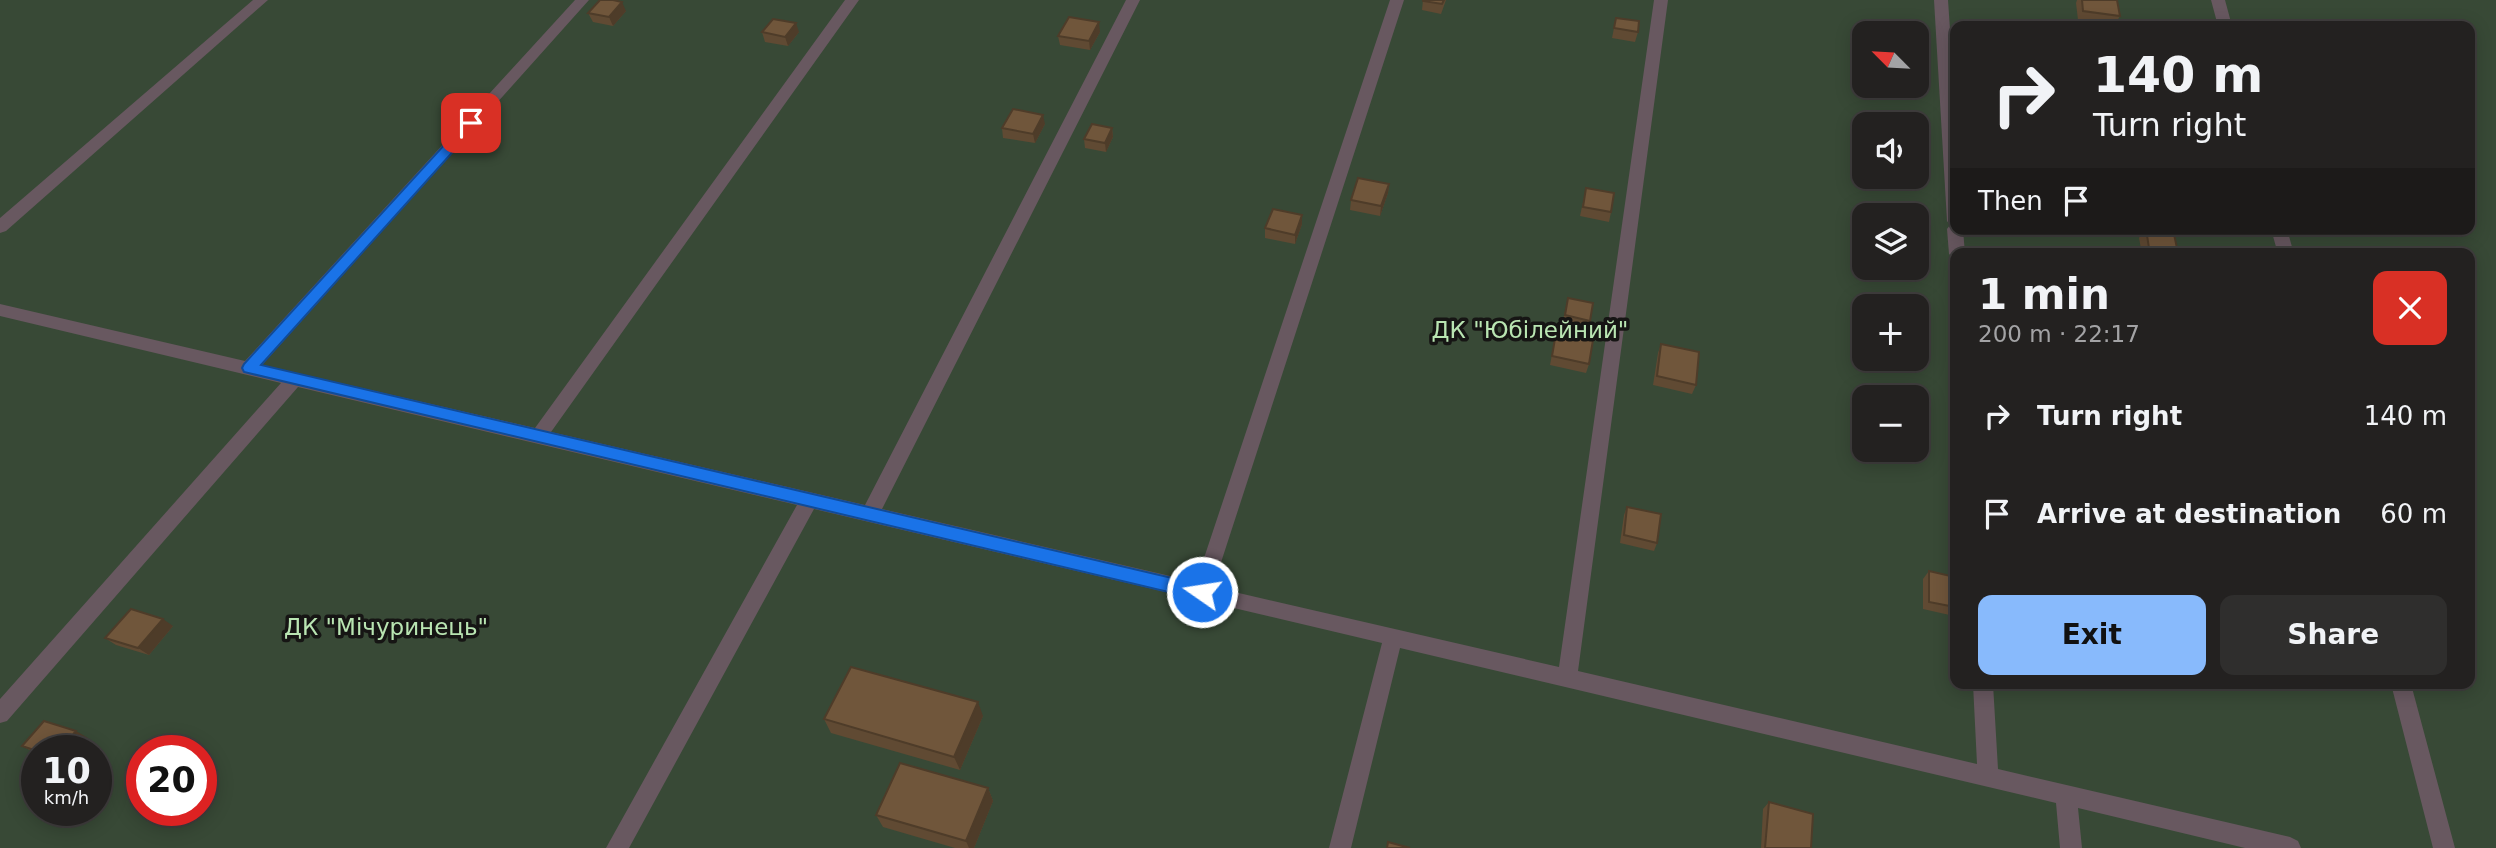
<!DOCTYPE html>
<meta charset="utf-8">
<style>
body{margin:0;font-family:"DejaVu Sans",sans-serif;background:#2f2e2d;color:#f1f3f6;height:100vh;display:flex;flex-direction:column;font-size:26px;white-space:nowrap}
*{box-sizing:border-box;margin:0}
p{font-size:23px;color:#a3a3a5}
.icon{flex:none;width:38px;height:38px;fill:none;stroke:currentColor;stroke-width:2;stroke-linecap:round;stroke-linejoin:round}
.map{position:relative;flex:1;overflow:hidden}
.sheet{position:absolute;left:1950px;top:248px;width:525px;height:441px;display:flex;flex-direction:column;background:#232120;border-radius:14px;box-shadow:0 4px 18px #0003,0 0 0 2px #403e3e}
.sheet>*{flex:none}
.guide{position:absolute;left:1950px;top:21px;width:525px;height:214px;border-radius:14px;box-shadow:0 4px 18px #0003,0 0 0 2px #403e3e;background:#232120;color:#f1f3f6;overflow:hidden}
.needle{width:46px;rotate:294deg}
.controls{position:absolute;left:1852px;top:21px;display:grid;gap:14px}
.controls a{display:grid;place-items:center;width:77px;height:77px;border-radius:14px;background:#232120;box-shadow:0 4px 18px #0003,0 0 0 2px #403e3e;font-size:35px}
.speed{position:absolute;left:21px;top:735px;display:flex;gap:14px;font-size:35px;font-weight:700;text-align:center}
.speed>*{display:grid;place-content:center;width:91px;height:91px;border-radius:50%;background:#232120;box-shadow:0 4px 18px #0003,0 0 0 2px #403e3e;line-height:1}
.speed small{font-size:18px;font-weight:400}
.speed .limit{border:10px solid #d22;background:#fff;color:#111}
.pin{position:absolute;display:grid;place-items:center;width:60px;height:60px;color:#fff;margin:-30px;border-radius:14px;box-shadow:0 4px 10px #0006}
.me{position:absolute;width:77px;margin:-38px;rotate:283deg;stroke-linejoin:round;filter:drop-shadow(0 0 5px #0008)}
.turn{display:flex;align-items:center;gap:24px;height:147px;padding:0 28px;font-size:32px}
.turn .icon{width:91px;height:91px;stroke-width:2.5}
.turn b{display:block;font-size:49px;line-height:60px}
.then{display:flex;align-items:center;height:66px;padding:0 28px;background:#0003;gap:14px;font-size:26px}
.round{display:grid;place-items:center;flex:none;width:74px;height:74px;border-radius:14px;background:#2f2e2d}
.headline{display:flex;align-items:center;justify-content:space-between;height:119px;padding:0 28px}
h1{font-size:42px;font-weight:700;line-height:52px}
.button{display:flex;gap:14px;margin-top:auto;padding:14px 28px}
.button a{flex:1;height:80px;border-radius:14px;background:#88bafc;color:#111;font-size:28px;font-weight:700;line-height:80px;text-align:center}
.button a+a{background:#2f2e2d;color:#f1f3f6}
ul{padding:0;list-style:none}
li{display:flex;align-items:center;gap:21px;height:98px;padding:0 28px}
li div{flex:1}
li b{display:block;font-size:26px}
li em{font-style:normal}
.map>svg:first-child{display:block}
.green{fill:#384936;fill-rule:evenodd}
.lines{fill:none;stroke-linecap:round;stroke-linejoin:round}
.minor{fill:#685860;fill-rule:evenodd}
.wall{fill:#604a33}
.shaded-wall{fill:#4e3c29}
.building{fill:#70563b;stroke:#4e3c29;stroke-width:2}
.route{fill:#1a73e8;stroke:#114b97;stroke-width:2}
.labels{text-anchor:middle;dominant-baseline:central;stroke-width:7;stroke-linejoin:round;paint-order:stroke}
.park-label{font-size:23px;fill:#b9e5b2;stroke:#161514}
</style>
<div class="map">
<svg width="2496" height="848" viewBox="0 0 2496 848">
<rect width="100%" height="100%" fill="#2f2c2a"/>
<!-- green -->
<path class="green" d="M 0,0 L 2496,0 L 2496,848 L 0,848 ZM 1955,26 L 2469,26 L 2469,229 L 1955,229 ZM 1864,33 L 1916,33 L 1916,86 L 1864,86 ZM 1864,124 L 1916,124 L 1916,177 L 1864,177 ZM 1864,215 L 1916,215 L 1916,268 L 1864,268 ZM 1955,254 L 2469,254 L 2469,684 L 1955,684 ZM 1864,306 L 1916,306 L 1916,359 L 1864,359 ZM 1864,397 L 1916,397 L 1916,450 L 1864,450 ZM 37,751 L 96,751 L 96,810 L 37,810 ZM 142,751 L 201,751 L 201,810 L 142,810 Z"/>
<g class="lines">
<!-- minor -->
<path class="minor" d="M 253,0 L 268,0 L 6,231 L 0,233 L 0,218 Z
M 575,0 L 589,0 L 262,365 L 535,428 L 845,0 L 859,0 L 551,432 L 865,505 L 1126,0 L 1140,0 L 882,509 L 1196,582 L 1390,0 L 1404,0 L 1213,587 L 1559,667 L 1654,0 L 1668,0 L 1578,671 L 1977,764 L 1973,684 L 1993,684 L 1998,769 L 2290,837 L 2298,841 L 2301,848 L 2245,848 L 2078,808 L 2082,848 L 2060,848 L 2056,803 L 1400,648 L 1351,848 L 1329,848 L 1382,643 L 814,509 L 629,848 L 606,848 L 797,505 L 298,387 L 7,721 L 0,723 L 0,699 L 281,383 L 0,316 L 0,304 L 245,361 Z
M 1934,0 L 1948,0 L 1955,103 L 1955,229 L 1963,229 L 1965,254 L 1955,254 L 1955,259 L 1949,254 L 1947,229 L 1950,225 L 1947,221 Z
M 2211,0 L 2225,0 L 2232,26 L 2218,26 Z
M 2271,229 L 2287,229 L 2294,254 L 2278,254 Z
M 2391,684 L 2411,684 L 2455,848 L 2433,848 Z"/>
</g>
<!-- wall -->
<path class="wall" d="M 1423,0 L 1446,0 L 1441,14 L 1422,10 Z
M 2077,0 L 2117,0 L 2120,16 L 2114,26 L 2078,20 L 2076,3 Z
M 626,11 L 613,26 L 593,22 L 588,13 Z
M 1616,18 L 1638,32 L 1635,42 L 1612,38 Z
M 762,32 L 799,32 L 788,46 L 765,42 Z
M 1100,32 L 1090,50 L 1060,45 L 1058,36 Z
M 1045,124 L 1035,143 L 1003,138 L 1002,128 Z
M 1112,128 L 1113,137 L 1106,152 L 1085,148 L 1084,139 Z
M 1389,184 L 1388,193 L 1380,216 L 1350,210 L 1351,200 Z
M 1586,188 L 1611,212 L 1609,222 L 1580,216 Z
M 1302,215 L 1302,224 L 1295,244 L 1265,238 L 1265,228 Z
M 2145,229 L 2150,229 L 2178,253 L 2142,254 L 2139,238 Z
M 1568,298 L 1590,321 L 1587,329 L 1562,324 Z
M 1556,333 L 1589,364 L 1586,373 L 1550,365 Z
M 1661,344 L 1696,385 L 1692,394 L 1653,385 L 1658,353 Z
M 1627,507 L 1657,543 L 1654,551 L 1620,543 L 1624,515 Z
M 1929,571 L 1955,577 L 1955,615 L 1954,616 L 1923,609 L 1923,579 Z
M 173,626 L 149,655 L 116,645 L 105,638 Z
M 983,716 L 960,770 L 831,733 L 824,719 Z
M 88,738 L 37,751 L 37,754 L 22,746 Z
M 988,788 L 993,801 L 974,848 L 955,848 L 883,827 L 876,815 Z
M 1769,802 L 1811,848 L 1761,848 L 1763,809 Z"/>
<!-- shaded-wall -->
<path class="shaded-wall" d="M 622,2 L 626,11 L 613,26 L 609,17 Z
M 1099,22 L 1100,32 L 1090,50 L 1089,41 Z
M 796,23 L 799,32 L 788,46 L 785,37 Z
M 1043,115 L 1045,124 L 1035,143 L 1033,134 Z
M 1112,128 L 1113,137 L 1106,152 L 1105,143 Z
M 1389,184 L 1388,193 L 1380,216 L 1381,206 Z
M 1302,215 L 1302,224 L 1295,244 L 1295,235 Z
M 163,619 L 173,626 L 149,655 L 138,648 Z
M 978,702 L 983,716 L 960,770 L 954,757 Z
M 76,731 L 88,738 L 77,751 L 59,751 Z
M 988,788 L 993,801 L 974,848 L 969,848 L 966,841 Z"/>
<!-- building -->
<path class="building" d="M 600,0 L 613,0 L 622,2 L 609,17 L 588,13 Z
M 1423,0 L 1444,0 L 1442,4 L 1423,1 Z
M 2082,0 L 2117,0 L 2120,16 L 2083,11 Z
M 1069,17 L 1099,22 L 1089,41 L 1058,36 Z
M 1616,18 L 1639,21 L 1638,32 L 1614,28 Z
M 773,19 L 796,23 L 785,37 L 762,32 Z
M 1013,109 L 1043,115 L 1033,134 L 1002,128 Z
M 1092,124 L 1112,128 L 1105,143 L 1084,139 Z
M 1358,178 L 1389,184 L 1381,206 L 1351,200 Z
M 1586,188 L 1614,193 L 1611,212 L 1583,207 Z
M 1273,209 L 1302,215 L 1295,235 L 1265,228 Z
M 2146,229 L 2174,234 L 2178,253 L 2149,248 Z
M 1568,298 L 1593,303 L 1590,321 L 1565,315 Z
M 1556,333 L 1593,340 L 1589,364 L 1552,356 Z
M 1661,344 L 1699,352 L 1696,385 L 1657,376 Z
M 1627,507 L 1661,514 L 1657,543 L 1624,535 Z
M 1929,571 L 1955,577 L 1955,607 L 1929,602 Z
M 131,609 L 163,619 L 138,648 L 105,638 Z
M 851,667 L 978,702 L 954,757 L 824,719 Z
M 44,721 L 76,731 L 59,751 L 37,751 L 22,746 Z
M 900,763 L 988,788 L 966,841 L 876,815 Z
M 1769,802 L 1813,814 L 1811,848 L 1765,848 Z
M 1388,842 L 1410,848 L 1387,848 Z"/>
<!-- route -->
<path class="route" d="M 471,118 L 476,120 L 476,126 L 261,365 L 1202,585 L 1209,587 L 1211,592 L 1209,598 L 1202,600 L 244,372 L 242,368 L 244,364 L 467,120 Z"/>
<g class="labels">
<!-- park labels -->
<g class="park-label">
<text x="1530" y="330">ДК "Юбілейний"</text>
<text x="386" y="627">ДК "Мічуринець"</text>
</g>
</g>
</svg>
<div class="controls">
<a><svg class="needle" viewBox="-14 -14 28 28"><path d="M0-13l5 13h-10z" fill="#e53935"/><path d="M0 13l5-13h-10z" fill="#a3a3a5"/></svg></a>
<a><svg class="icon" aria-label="sound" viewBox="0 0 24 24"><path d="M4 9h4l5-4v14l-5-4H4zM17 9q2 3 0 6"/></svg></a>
<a><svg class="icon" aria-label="layers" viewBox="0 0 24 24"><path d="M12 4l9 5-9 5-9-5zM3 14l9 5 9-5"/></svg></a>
<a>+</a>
<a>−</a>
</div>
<div class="speed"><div>10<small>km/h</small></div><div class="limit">20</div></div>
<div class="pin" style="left:471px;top:123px;background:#d93025"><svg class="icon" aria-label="arrive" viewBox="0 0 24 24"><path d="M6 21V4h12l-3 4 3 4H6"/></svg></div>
<svg class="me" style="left:1202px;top:592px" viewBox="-20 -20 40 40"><circle r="17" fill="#1a73e8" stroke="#fff" stroke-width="3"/><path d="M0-11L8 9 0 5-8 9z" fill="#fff"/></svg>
<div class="guide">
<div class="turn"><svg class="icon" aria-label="right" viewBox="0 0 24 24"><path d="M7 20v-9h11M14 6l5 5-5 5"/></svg><div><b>140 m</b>Turn right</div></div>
<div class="then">Then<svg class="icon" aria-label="arrive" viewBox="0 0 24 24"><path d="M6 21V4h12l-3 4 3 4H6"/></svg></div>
</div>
<section class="sheet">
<div class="headline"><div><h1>1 min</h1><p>200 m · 22:17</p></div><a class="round" style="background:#d93025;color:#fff"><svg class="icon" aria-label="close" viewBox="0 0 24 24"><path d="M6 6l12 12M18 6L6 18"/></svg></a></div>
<ul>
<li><svg class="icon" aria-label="right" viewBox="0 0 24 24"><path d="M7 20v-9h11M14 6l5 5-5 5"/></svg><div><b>Turn right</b></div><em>140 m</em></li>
<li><svg class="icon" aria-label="arrive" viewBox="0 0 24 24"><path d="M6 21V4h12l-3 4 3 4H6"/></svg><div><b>Arrive at destination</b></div><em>60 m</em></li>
</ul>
<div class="button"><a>Exit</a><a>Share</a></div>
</section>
</div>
